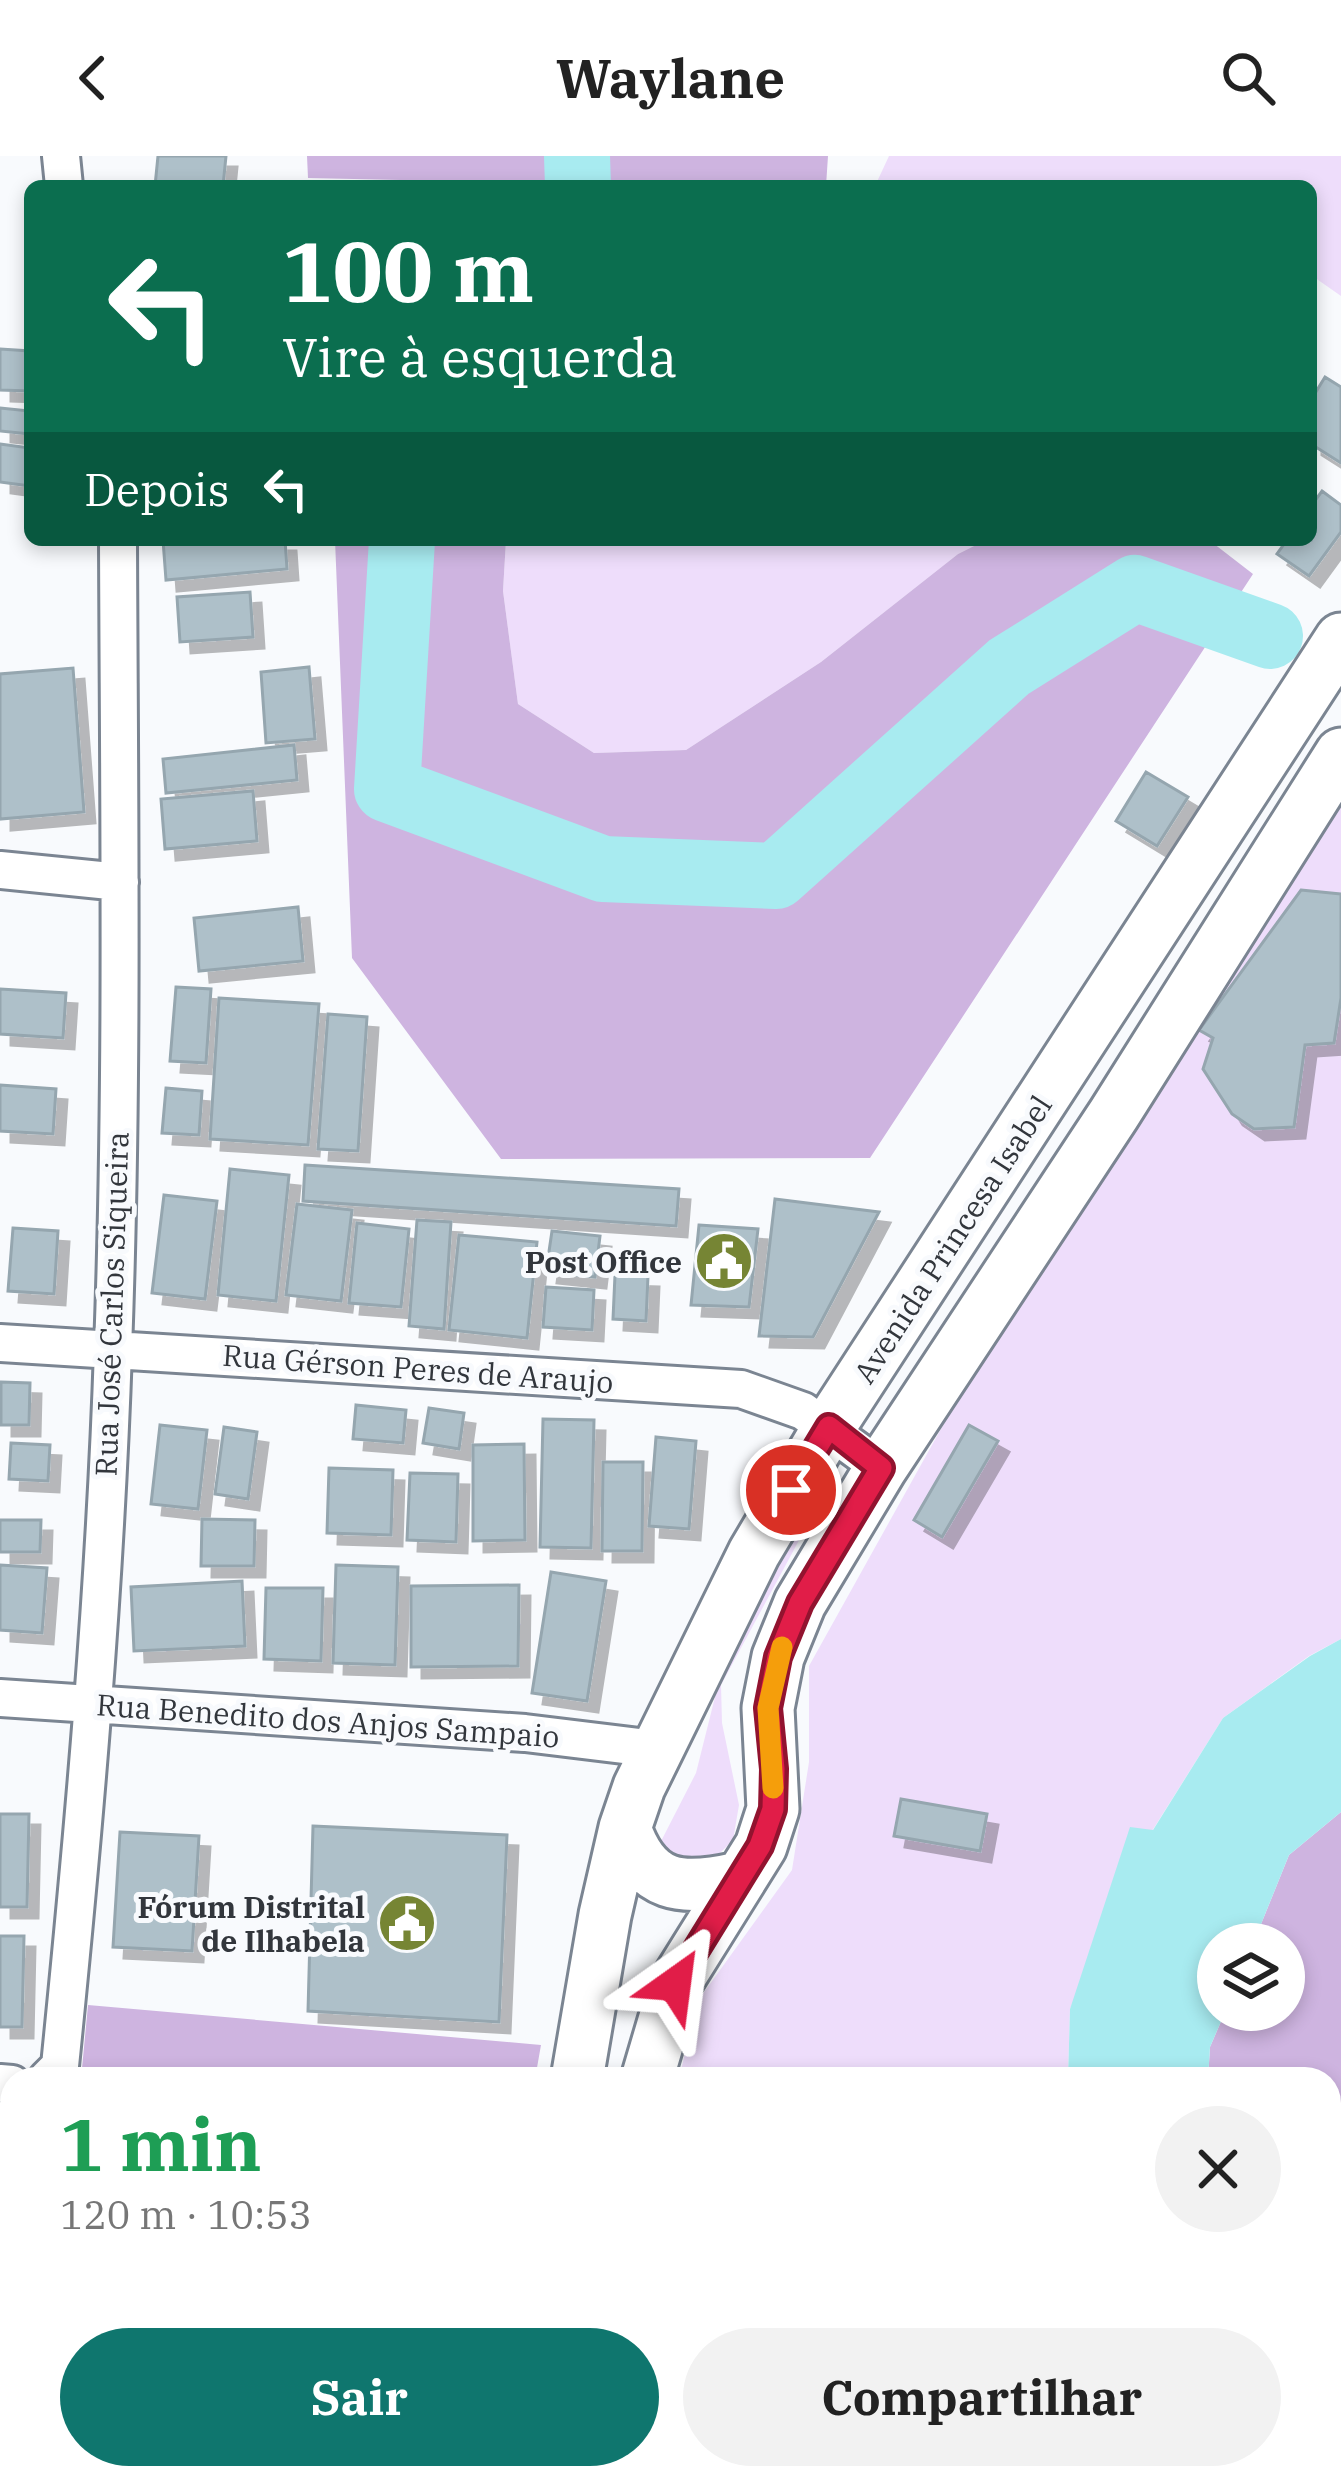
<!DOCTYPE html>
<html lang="pt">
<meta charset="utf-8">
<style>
body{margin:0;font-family:"IBM Plex Serif",serif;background:#f2f2f2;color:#222;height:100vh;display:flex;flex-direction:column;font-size:45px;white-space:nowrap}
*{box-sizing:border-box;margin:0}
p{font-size:39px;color:#767676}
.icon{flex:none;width:66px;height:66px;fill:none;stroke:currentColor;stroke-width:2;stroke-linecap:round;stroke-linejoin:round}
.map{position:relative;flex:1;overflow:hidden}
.details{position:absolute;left:0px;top:1911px;width:1341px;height:423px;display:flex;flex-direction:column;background:#fff;border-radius:36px 36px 0 0;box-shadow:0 6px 18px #0003}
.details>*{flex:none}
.guide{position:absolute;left:24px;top:24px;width:1293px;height:366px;border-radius:18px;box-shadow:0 6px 18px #0003;background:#0b6e4f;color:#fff;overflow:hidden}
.fabs{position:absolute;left:1197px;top:1767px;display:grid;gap:24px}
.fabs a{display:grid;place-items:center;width:108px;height:108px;border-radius:50%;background:#fff;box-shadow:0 6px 18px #0003;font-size:60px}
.pin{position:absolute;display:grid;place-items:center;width:102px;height:102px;color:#fff;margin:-51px;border:6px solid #fff;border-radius:50%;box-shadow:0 3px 12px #0007}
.me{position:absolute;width:132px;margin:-66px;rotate:31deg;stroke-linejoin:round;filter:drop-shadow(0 0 9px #0008)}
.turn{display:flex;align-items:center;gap:42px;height:252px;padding:0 60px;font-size:54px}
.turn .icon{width:156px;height:156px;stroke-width:2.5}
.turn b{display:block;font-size:84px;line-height:102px}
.then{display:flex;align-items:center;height:114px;padding:0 60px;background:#0003;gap:24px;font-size:45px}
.round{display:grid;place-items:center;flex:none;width:126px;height:126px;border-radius:63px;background:#f2f2f2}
.head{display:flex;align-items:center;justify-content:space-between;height:204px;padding:0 60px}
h1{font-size:72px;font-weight:800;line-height:90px;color:#1e9e55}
.primary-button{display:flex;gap:24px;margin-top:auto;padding:24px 60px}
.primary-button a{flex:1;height:138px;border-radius:72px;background:#0f766e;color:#fff;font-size:48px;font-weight:800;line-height:138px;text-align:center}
.primary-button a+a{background:#f2f2f2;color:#222}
header{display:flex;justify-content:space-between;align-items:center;height:156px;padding:0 60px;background:#fff;font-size:54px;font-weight:800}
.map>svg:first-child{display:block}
.green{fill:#eeddfb}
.forest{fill:#ceb4e0}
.water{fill:#a8ebf0}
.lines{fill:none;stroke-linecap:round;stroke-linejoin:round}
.river{stroke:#a8ebf0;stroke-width:66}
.building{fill:#aec0c9;stroke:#95a6af;stroke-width:3;filter:url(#shadow)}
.street-casing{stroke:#7b8592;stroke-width:42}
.secondary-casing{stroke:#7b8592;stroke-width:57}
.street{stroke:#fff;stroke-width:36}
.secondary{stroke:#fff;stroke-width:51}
.route-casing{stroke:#92132f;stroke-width:30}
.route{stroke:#e11d48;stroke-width:21}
.slow{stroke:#f59e0b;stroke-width:21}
.labels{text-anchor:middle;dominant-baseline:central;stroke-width:10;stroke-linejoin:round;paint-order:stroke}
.street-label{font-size:30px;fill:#32363c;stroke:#f8fafd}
.poi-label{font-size:30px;font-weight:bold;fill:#32363c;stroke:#f8fafd;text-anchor:end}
</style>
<header><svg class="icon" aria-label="back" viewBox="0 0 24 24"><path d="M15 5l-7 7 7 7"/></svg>Waylane<svg class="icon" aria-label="search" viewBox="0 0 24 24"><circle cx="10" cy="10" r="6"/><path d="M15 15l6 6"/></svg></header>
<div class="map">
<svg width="1341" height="2333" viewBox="0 0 1341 2333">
<defs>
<filter id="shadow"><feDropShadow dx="11" dy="11" stdDeviation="0" flood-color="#0004"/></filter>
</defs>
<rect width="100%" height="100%" fill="#f8fafd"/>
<!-- green -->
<path class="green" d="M 889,0 L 1341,0 L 1341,140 L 1311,119 L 1311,30 L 875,30 Z
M 506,384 L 986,384 L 958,398 L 821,506 L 686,594 L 594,597 L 518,548 L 503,435 Z
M 1341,644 L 1341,1483 L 1309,1500 L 1223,1562 L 1152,1675 L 1070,1853 L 1068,1923 L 679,1923 L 697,1846 L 792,1714 L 809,1606 L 809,1510 L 981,1201 Z
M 827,1311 L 831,1325 L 721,1529 L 722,1567 L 739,1649 L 733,1684 L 719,1698 L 692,1709 L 656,1695 L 696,1617 L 727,1493 Z"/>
<!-- forest -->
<path class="forest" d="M 307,0 L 828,0 L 826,30 L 493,30 L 492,26 L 308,22 Z
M 335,384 L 506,384 L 503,435 L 518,548 L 594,597 L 686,594 L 821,506 L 958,398 L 986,384 L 1209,384 L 1253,418 L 870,1002 L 501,1003 L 352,802 Z
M 1341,1656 L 1341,2333 L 1221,2333 L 1213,2322 L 1329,2322 L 1329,1923 L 1208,1923 L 1210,1891 L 1226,1854 L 1284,1854 L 1284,1788 L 1253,1788 L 1289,1699 Z
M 88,1849 L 541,1889 L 535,1923 L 81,1923 Z
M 0,1964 L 12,1965 L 12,2309 L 0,2309 Z
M 1045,2322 L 1165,2322 L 1174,2333 L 1031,2333 Z"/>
<!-- water -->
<path class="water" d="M 1341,1483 L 1341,1656 L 1289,1699 L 1253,1788 L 1218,1788 L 1218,1854 L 1226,1854 L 1210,1891 L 1208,1923 L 1068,1923 L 1070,1853 L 1130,1671 L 1153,1674 L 1223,1562 L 1310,1500 Z
M 0,2309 L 12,2309 L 12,2322 L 1045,2322 L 1031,2333 L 0,2333 Z"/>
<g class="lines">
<!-- river -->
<path class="river" d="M 577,0 L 578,30
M 402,384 L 387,633 L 603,713 L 776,720 L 1009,511 L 1135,432 L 1270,480"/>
</g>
<!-- building -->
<path class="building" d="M 158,0 L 226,0 L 223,30 L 155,30 Z
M 0,193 L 30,195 L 30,235 L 0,234 Z
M 1325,221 L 1341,231 L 1341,307 L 1311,288 L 1311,244 Z
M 0,252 L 30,255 L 30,278 L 0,275 Z
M 0,288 L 30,292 L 30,330 L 0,326 Z
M 1322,335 L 1341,349 L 1341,376 L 1309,420 L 1277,398 L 1287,384 L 1311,384 L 1311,350 Z
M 163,384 L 285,384 L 287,413 L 166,424 Z
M 250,436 L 253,481 L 180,486 L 177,441 Z
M 309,511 L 315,583 L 266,587 L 261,516 Z
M 73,512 L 84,656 L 0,663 L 0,518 Z
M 294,589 L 297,624 L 166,637 L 163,603 Z
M 1146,616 L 1188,641 L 1157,690 L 1116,665 Z
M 253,635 L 257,685 L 165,693 L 161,643 Z
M 1301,734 L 1341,738 L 1341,842 L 1334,887 L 1305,889 L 1294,971 L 1254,973 L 1232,958 L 1203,913 L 1213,882 L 1199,874 Z
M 298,751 L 303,805 L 199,815 L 194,762 Z
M 176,831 L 211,833 L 206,907 L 170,905 Z
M 0,833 L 66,837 L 63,882 L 0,878 Z
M 219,842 L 319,848 L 308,989 L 210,983 Z
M 328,858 L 367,861 L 358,995 L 318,993 Z
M 0,929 L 56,933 L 53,978 L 0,975 Z
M 166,932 L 202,935 L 199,979 L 162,977 Z
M 305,1009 L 679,1033 L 676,1070 L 303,1045 Z
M 230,1013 L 289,1019 L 276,1145 L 218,1139 Z
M 164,1039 L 217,1045 L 205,1143 L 152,1137 Z
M 775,1043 L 879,1056 L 813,1181 L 759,1180 Z
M 297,1048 L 352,1054 L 341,1145 L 286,1139 Z
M 417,1064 L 451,1066 L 444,1173 L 409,1170 Z
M 357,1067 L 409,1073 L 401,1151 L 349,1147 Z
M 699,1069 L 758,1073 L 749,1151 L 691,1149 Z
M 13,1072 L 58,1075 L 54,1138 L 8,1135 Z
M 552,1075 L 600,1080 L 595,1121 L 546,1116 Z
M 459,1079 L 537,1086 L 527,1182 L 449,1174 Z
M 615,1119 L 648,1120 L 646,1165 L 613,1163 Z
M 546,1131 L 594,1134 L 592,1174 L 543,1171 Z
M 1,1226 L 30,1227 L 29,1269 L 1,1269 Z
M 356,1249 L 406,1254 L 403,1287 L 353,1283 Z
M 429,1252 L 464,1257 L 459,1293 L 423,1287 Z
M 543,1263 L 594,1264 L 591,1392 L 540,1391 Z
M 160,1269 L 207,1274 L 198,1353 L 151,1348 Z
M 969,1269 L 998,1285 L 942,1381 L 914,1364 Z
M 224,1271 L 257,1276 L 248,1343 L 215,1338 Z
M 656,1281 L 696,1285 L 689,1373 L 649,1370 Z
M 11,1287 L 50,1289 L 48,1325 L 9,1323 Z
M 524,1288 L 525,1384 L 473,1385 L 473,1289 Z
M 603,1306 L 643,1306 L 642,1395 L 602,1395 Z
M 329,1312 L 393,1314 L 391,1379 L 327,1377 Z
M 410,1317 L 458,1318 L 456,1386 L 407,1384 Z
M 202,1363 L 255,1364 L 254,1410 L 201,1410 Z
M 0,1364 L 41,1364 L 40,1396 L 0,1396 Z
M 0,1409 L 47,1412 L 42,1477 L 0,1474 Z
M 336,1409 L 398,1411 L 395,1509 L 333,1507 Z
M 551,1416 L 606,1425 L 587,1545 L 532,1537 Z
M 242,1425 L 245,1490 L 134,1495 L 131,1431 Z
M 519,1429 L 518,1510 L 411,1511 L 411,1430 Z
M 266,1432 L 323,1432 L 321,1505 L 264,1503 Z
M 901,1643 L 987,1658 L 980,1695 L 894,1680 Z
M 0,1658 L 29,1658 L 27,1751 L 0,1751 Z
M 313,1670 L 507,1679 L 499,1866 L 308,1855 Z
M 120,1676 L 199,1680 L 192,1795 L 113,1791 Z
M 0,1780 L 24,1780 L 22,1871 L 0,1871 Z"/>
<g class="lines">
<!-- street casing -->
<g class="street-casing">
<path id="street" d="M 61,0 L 64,30
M 0,714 L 120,726
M 0,1187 L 741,1233 L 803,1255 L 881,1312
M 0,1542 L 525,1577 L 656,1593
M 47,1923 L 60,1910 C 84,1672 105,1433 113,1194 C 123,924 119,654 118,384
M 0,1927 L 12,1928"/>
</g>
<!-- secondary casing -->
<g class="secondary-casing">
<path id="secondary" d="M 625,1672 C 646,1733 681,1735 738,1722
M 577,1923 L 605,1759 L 625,1672 L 639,1631 L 754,1397 L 829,1271 L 1341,483
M 647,1923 L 675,1828 L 761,1690 L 773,1653 L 768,1552 L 778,1501 L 800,1447 L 881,1312 L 1114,958 L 1341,598
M 512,2333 L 513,2322
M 588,2333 L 589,2322"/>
</g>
<!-- street -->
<use href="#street" class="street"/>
<!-- secondary -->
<use href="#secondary" class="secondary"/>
</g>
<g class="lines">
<!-- route casing -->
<g class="route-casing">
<path id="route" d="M 675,1828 L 760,1690 L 773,1653 L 774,1613 L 768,1552 L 778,1501 L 800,1447 L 881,1312 L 829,1271 L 791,1334"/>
</g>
<!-- route -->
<use href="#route" class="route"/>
<!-- slow -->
<path class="slow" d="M 773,1632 L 768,1552 L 782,1491"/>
</g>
<!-- icons -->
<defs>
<g id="civic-disc" transform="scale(3)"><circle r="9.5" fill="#768534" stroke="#f8fafd"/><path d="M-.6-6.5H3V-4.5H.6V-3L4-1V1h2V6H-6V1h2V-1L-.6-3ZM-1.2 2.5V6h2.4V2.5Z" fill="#fff"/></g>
</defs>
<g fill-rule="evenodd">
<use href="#civic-disc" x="724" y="1105"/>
<use href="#civic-disc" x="407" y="1767"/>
</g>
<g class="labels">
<!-- street labels -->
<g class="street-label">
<text transform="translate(952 1083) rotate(-57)">Avenida Princesa Isabel</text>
<text transform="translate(111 1148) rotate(-88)">Rua José Carlos Siqueira</text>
<text transform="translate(418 1212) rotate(4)">Rua Gérson Peres de Araujo</text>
<text transform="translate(328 1564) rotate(4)">Rua Benedito dos Anjos Sampaio</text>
</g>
<!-- poi labels -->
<g class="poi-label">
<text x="682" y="1105">Post Office</text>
<text x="365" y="1750">Fórum Distrital<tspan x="365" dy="34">de Ilhabela</tspan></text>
</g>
</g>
</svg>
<div class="fabs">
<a><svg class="icon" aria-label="layers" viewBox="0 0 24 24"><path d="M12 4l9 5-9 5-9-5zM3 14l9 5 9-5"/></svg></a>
</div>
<div class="pin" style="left:791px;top:1334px;background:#d93025"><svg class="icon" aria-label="arrive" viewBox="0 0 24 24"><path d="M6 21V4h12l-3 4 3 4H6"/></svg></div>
<svg class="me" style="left:675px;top:1828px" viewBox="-20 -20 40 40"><path d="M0-17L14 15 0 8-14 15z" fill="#e11d48" stroke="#fff" stroke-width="4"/></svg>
<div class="guide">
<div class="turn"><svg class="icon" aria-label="left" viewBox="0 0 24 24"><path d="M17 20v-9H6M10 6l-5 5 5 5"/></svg><div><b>100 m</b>Vire à esquerda</div></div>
<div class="then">Depois<svg class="icon" aria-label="left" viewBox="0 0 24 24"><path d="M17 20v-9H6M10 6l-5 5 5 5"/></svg></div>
</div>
<section class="details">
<div class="head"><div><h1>1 min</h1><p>120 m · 10:53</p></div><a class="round"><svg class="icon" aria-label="close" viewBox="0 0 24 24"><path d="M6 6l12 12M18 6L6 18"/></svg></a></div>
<div class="primary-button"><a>Sair</a><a>Compartilhar</a></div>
</section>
</div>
